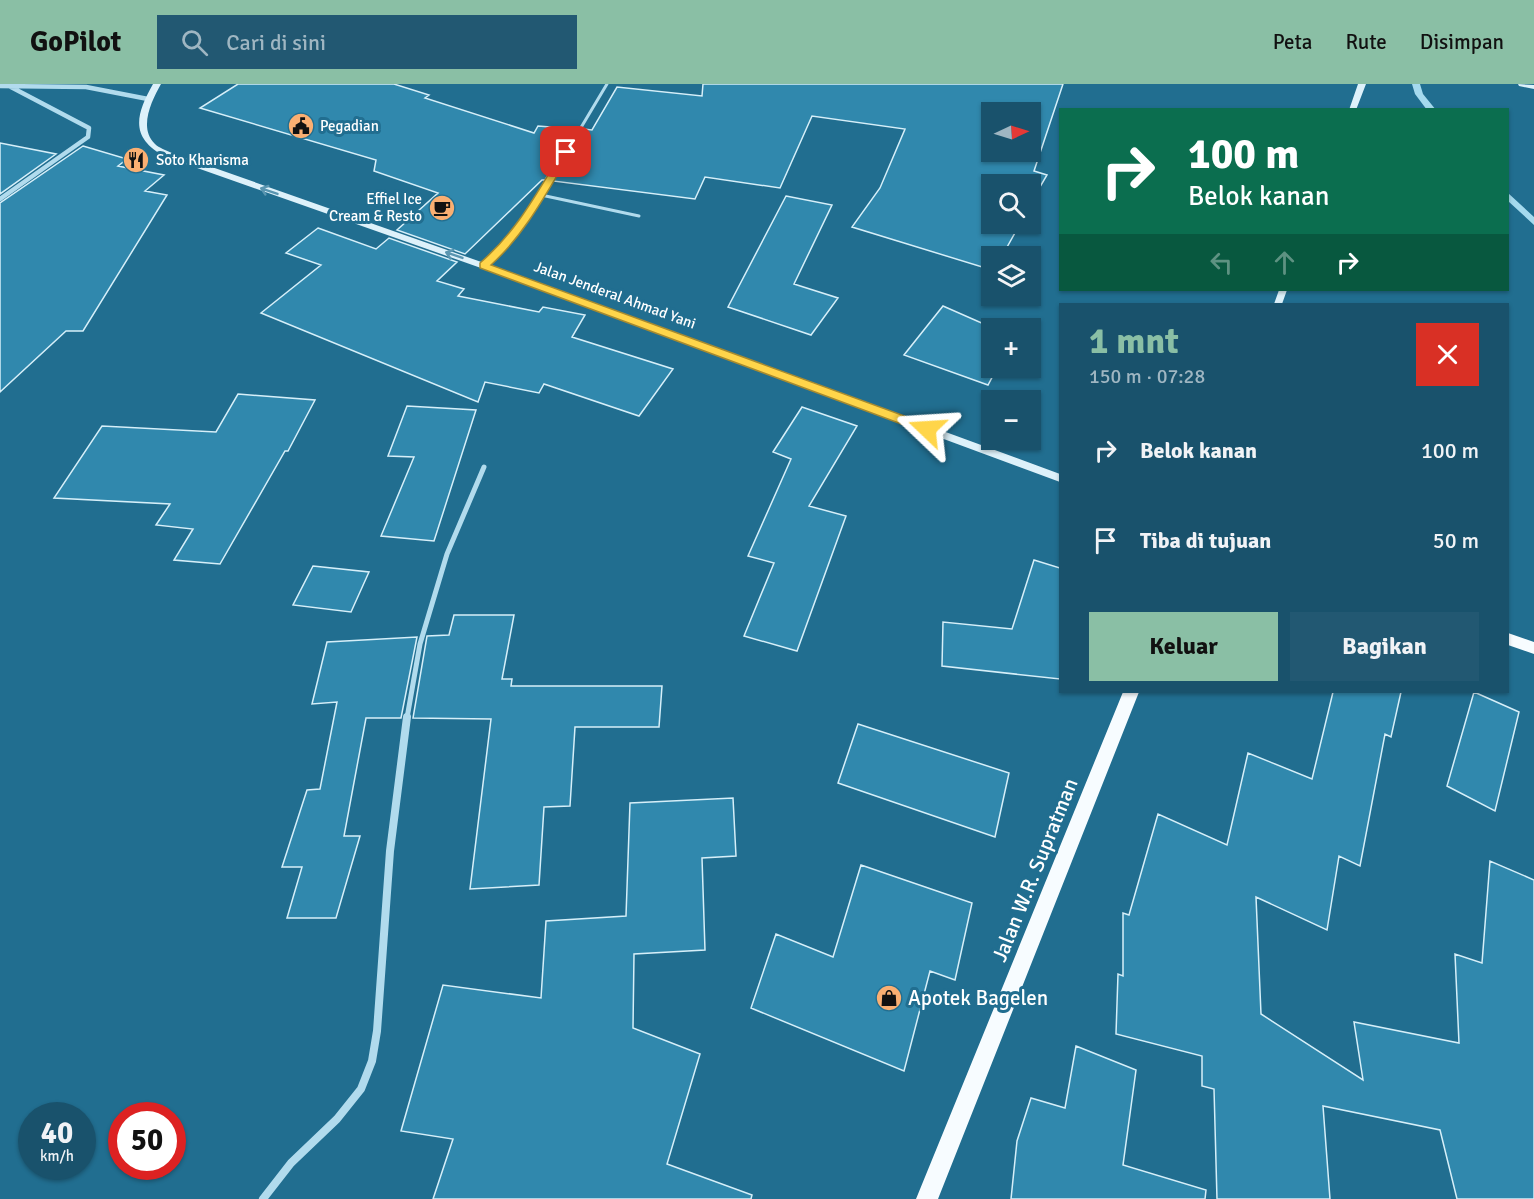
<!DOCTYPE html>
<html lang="id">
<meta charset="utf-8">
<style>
body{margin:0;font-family:Signika,sans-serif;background:#225872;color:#f1f3f6;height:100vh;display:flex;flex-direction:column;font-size:22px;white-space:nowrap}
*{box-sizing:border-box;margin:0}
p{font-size:20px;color:#9fb6c2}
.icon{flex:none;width:33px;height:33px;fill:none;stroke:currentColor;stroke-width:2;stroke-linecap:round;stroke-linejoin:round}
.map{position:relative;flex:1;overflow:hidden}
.drawer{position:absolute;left:1059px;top:219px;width:450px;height:390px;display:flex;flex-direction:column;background:#19526c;border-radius:0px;box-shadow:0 2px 4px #0004}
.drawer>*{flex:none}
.guide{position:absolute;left:1059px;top:24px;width:450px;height:183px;border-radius:0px;box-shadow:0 2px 4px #0004;background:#0b6e4f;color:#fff;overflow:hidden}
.needle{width:39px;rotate:86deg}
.fabs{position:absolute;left:981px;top:18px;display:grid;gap:12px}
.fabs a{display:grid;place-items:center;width:60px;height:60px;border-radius:0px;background:#19526c;box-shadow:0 2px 4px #0004;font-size:30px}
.speed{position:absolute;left:18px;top:1018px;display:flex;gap:12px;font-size:30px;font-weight:700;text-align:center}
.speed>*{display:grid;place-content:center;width:78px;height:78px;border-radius:50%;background:#19526c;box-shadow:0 2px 4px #0004;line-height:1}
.speed small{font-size:15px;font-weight:400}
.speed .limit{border:9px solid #d22;background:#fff;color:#111}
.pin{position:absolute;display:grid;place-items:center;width:51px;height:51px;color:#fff;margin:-26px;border-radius:12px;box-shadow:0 3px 9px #0006}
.me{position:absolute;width:66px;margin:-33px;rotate:290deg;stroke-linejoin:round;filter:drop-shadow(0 0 4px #0008)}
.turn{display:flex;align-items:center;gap:21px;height:126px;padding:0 30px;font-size:27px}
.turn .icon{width:78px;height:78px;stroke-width:2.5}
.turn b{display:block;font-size:42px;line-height:51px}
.lanes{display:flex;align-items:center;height:57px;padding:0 30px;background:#0003;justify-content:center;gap:30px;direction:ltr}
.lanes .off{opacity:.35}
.round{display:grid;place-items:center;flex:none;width:63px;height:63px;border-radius:0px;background:#225872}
.summary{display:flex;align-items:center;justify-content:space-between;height:102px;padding:0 30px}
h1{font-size:36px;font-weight:700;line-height:45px;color:#8abfa5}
.button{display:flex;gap:12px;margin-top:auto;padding:12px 30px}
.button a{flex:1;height:69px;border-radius:0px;background:#8abfa5;color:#111;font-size:24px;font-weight:700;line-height:69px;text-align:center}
.button a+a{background:#225872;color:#f1f3f6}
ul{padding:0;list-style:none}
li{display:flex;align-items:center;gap:18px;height:90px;padding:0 30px}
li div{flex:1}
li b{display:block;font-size:22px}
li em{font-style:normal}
header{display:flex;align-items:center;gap:36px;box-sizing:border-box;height:84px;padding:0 30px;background:#8abfa5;color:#111}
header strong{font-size:28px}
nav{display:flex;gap:33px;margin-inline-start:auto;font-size:21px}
.search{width:420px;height:54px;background:#225872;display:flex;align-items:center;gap:15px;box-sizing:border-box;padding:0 21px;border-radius:0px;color:#9fb6c2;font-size:22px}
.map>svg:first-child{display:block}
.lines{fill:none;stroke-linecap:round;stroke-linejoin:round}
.stream{fill:#a5daee;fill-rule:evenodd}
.building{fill:#3088ad;stroke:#d6eff9;stroke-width:1.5;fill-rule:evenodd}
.lane{stroke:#b1dbed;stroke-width:3}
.street-far2{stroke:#b1dbed;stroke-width:4.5}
.street-far1{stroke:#b1dbed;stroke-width:5}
.street{stroke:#b1dbed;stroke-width:8}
.secondary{fill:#ddf1fa;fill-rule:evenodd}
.primary{fill:#f7fcff;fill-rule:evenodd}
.oneway{stroke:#5995b0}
.route{fill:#ffd54a;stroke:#a68a30;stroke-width:1.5}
.labels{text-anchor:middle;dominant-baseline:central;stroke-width:6;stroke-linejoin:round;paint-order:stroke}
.far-poi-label{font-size:15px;fill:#fff;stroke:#216e90;text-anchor:start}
.far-street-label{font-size:15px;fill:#fff;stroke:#216e90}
.near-street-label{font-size:21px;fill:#fff;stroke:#216e90}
.near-poi-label{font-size:21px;fill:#fff;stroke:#216e90;text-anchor:start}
</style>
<header>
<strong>GoPilot</strong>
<div class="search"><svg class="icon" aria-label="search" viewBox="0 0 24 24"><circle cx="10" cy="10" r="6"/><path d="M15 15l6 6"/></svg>Cari di sini</div>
<nav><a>Peta</a><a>Rute</a><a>Disimpan</a></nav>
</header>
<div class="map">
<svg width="1534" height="1115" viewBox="0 0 1534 1115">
<rect width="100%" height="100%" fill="#216e90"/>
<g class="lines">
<!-- stream -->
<path class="stream" d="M 1412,0 L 1420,0 L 1423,10 L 1436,26 L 1427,26 L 1415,10 Z
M 1508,109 L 1534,133 L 1534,141 L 1508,117 Z"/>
</g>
<!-- building -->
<path class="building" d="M 238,0 L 394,0 L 429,11 L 425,14 L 534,49 L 538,42 L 576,45 L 545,96 L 542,96 L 465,170 L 397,146 L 438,109 L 374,87 L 376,76 L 200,24 Z
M 703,0 L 1063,0 L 1034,87 L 1047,91 L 1030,120 L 1030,100 L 992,100 L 992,140 L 1020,140 L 1002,172 L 992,172 L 992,186 L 852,143 L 880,104 L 905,45 L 812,32 L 780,104 L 705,93 L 695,115 L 553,97 L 584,45 L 592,46 L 617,3 L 702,12 ZM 992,28 L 1030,28 L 1030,68 L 992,68 Z
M 0,59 L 56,70 L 0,110 Z
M 83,62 L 127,75 L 118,82 L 164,91 L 145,107 L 167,111 L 83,247 L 66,247 L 0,308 L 0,119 Z
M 786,112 L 832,121 L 794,200 L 838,214 L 811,251 L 728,223 Z
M 318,144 L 376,165 L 389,154 L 457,178 L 437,197 L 464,205 L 458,212 L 539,228 L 543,223 L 585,231 L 572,253 L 673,285 L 639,332 L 544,300 L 539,309 L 485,298 L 478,318 L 261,229 L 321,181 L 286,169 Z
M 943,222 L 993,244 L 992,284 L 997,284 L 988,301 L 904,271 Z
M 238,310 L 315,316 L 288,367 L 285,367 L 220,480 L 174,476 L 193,445 L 156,441 L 170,420 L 54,414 L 102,342 L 216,348 Z
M 407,322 L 476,326 L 434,457 L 381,452 L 414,373 L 388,372 Z
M 802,323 L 857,342 L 809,422 L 846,432 L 797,567 L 744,552 L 774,479 L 748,472 L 791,375 L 773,368 Z
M 1034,476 L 1060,484 L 1060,595 L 942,582 L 943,538 L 1012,545 Z
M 313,482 L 369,488 L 351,528 L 293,521 Z
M 454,531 L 514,531 L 502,595 L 512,595 L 511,602 L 662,602 L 659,643 L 575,643 L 570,722 L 544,723 L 539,801 L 470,805 L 491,635 L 413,634 L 427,552 L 449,551 Z
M 417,553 L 401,634 L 366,634 L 344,752 L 360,752 L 336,834 L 287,834 L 302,783 L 282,783 L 307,706 L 320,705 L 337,618 L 312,620 L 327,558 Z
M 1333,608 L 1401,608 L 1391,653 L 1385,650 L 1360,782 L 1339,772 L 1327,846 L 1256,813 L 1261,930 L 1363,996 L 1354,938 L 1459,959 L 1455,870 L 1482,879 L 1490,777 L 1534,796 L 1534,1115 L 1457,1115 L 1440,1046 L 1323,1022 L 1330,1115 L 1217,1115 L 1214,1005 L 1202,1002 L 1202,972 L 1116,950 L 1118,890 L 1123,892 L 1123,829 L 1129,831 L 1158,730 L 1227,761 L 1248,669 L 1312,695 Z
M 1474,608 L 1519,628 L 1495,727 L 1447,702 Z
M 858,640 L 1009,689 L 995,753 L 838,699 Z
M 733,714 L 736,772 L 702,774 L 705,866 L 634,870 L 633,944 L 700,970 L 667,1080 L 752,1111 L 751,1115 L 433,1115 L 453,1055 L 401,1047 L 443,901 L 541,914 L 546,837 L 626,832 L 630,719 Z
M 861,781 L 972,819 L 955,896 L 930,887 L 904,987 L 751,924 L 776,850 L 833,873 Z
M 1076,962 L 1136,986 L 1123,1081 L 1206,1106 L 1205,1115 L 1011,1115 L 1017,1057 L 1031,1014 L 1065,1024 Z"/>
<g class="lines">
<!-- lane -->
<path class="lane" d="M 541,111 L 639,132
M 484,182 L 507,162 L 521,144 L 607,0"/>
<!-- street-far2 -->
<path class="street-far2" d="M 0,2 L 86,3 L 148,15
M 0,115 L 88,53 L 89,44 L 9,2"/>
<!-- street-far1 -->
<path class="street-far1" d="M 407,634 L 420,560 L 447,470 L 484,383"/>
<!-- street -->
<path class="street" d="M 263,1115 L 291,1079 L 337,1035 L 361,1005 L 372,977 L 377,947 L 390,767 L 407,633"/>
<!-- secondary -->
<path class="secondary" d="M 153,0 L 161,0 C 152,16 138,44 155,60 C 159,64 166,66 172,69 L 487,180 L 1060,390 L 1060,398 L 481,184 L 166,73 C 130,54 135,32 153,0 Z
M 1358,0 L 1366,0 L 1356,26 L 1349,26 Z
M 1518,0 L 1534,1 L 1534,5 L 1519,2 Z
M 1279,206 L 1287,206 L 1282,220 L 1274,220 Z"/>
<!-- primary -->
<path class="primary" d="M 1508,549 L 1534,558 L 1534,570 L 1508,561 Z
M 1123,608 L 1139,608 L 938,1115 L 916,1115 Z"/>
</g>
<!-- one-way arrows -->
<defs><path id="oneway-shaft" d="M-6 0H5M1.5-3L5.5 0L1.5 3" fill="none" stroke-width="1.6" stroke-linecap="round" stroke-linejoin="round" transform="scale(1.5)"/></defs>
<g class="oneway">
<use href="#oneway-shaft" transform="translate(269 107) rotate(-161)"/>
<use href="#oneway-shaft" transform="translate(454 171) rotate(-161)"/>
</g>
<!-- route -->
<path class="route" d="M 566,65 L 571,68 C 547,108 526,149 491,181 L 932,342 L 932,348 L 923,348 L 480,184 L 480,179 C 518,146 536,110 562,68 Z"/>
<!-- icons -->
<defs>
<g id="civic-disc" transform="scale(1.35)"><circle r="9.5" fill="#faaf72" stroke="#216e90"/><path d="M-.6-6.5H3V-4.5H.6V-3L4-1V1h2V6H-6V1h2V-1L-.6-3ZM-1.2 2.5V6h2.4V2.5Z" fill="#111"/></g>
<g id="restaurant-disc" transform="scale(1.35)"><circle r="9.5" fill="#faaf72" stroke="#216e90"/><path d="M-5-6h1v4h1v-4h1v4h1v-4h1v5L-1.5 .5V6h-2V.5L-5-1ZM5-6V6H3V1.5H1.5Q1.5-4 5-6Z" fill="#111"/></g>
<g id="cafe-disc" transform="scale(1.35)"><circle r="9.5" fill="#faaf72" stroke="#216e90"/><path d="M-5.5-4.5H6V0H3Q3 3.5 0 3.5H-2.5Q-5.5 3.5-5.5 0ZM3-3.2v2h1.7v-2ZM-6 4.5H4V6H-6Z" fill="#111"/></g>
<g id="shop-disc" transform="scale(1.35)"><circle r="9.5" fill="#faaf72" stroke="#216e90"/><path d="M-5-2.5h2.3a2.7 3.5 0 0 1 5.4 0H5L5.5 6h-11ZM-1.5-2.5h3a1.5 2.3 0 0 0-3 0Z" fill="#111"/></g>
</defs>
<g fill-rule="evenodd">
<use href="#civic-disc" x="301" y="42"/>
<use href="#restaurant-disc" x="136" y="76"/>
<use href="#cafe-disc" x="442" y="124"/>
<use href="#shop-disc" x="889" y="914"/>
</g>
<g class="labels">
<!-- far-poi labels -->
<g class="far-poi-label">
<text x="320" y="42">Pegadian</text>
<text x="156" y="76">Soto Kharisma</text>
<text x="422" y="115" text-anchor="end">Effiel Ice<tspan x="422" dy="17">Cream &amp; Resto</tspan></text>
</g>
<!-- far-street labels -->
<g class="far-street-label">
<text transform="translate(615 211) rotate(20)">Jalan Jenderal Ahmad Yani</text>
</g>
<!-- near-street labels -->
<g class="near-street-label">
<text transform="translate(1035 786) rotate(-68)">Jalan W.R. Supratman</text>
</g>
<!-- near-poi labels -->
<g class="near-poi-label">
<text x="908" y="914">Apotek Bagelen</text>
</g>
</g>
</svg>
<div class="fabs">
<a><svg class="needle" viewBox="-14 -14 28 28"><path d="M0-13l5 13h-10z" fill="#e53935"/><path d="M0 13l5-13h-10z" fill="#9fb6c2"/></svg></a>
<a><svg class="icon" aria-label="search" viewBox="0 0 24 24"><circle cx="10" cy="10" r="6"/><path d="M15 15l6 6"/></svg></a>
<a><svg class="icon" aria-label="layers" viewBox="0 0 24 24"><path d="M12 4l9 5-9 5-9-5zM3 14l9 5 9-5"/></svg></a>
<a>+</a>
<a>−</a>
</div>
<div class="speed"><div>40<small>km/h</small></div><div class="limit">50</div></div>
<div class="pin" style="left:566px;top:68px;background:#d93025"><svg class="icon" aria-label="arrive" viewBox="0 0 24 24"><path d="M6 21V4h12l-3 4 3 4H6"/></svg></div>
<svg class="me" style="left:927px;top:345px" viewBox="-20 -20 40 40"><path d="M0-17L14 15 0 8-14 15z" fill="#ffd54a" stroke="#fff" stroke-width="4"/></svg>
<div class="guide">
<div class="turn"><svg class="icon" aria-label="right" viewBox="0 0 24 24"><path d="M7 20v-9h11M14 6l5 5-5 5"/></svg><div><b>100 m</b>Belok kanan</div></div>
<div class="lanes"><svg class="icon off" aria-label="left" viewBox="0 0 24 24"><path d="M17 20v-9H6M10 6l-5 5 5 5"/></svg><svg class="icon off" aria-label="ahead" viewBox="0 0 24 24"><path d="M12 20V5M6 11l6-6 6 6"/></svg><svg class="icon" aria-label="right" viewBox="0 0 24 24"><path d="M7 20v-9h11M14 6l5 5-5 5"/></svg></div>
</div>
<section class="drawer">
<div class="summary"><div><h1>1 mnt</h1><p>150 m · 07:28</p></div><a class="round" style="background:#d93025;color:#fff"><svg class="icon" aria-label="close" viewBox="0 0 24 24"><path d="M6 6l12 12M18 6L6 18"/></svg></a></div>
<ul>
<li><svg class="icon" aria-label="right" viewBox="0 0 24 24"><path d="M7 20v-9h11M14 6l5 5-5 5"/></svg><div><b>Belok kanan</b></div><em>100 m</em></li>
<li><svg class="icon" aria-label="arrive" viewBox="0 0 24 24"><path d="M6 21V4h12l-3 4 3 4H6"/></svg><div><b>Tiba di tujuan</b></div><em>50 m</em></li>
</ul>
<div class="button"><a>Keluar</a><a>Bagikan</a></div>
</section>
</div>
